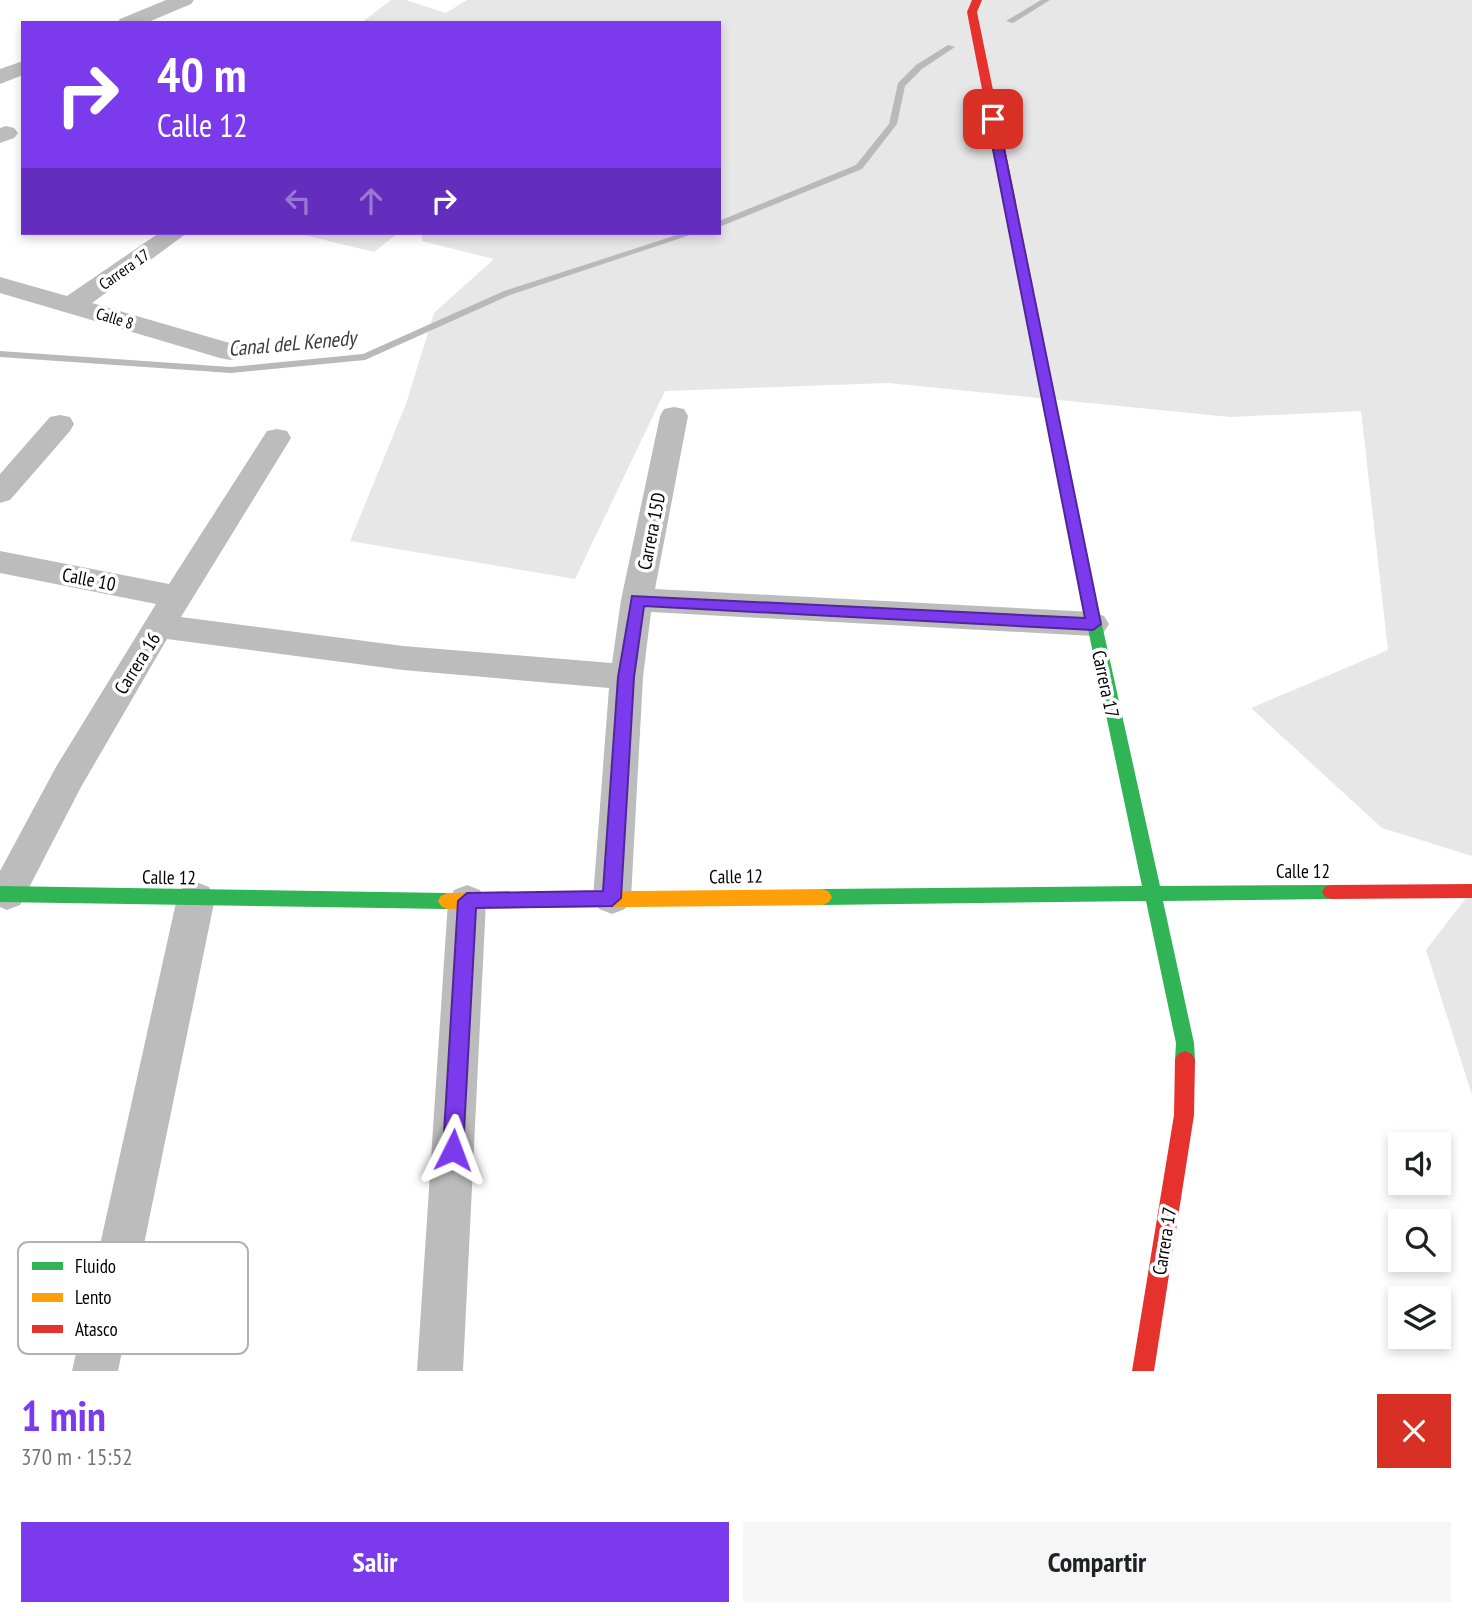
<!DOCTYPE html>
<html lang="es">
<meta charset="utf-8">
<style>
body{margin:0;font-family:"PT Sans Narrow",sans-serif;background:#f6f6f6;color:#202124;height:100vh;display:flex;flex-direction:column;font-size:26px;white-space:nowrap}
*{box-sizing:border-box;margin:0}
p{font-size:23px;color:#757577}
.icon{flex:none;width:38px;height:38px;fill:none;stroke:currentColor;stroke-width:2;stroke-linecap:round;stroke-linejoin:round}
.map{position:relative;height:1371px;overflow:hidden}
.drawer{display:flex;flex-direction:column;background:#fff;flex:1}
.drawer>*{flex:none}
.banner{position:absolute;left:21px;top:21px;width:700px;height:214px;border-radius:0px;box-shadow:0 4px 10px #0003;background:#7c3aed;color:#fff;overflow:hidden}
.buttons{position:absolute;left:1388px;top:1132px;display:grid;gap:14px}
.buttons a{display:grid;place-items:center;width:63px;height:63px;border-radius:0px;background:#fff;box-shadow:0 4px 10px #0003;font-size:35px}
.pin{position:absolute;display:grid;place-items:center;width:60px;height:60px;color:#fff;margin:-30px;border-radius:14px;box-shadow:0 4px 10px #0006}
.me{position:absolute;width:77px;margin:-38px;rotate:3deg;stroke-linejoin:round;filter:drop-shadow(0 0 5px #0008)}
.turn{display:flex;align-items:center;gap:24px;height:147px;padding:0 21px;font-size:32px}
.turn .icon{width:91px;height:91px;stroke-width:2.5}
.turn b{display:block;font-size:49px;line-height:60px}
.lanes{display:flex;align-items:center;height:66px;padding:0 21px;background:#0003;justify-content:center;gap:35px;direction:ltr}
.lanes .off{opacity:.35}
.round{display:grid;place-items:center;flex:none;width:74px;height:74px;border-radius:0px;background:#f6f6f6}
.summary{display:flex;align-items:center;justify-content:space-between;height:119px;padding:0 21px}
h1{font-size:42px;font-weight:600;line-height:52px;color:#7c3aed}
.action{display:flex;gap:14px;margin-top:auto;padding:14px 21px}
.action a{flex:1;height:80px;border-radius:0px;background:#7c3aed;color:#fff;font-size:28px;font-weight:600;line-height:80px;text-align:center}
.action a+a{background:#f6f6f6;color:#202124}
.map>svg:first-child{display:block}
.green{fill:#e7e7e7}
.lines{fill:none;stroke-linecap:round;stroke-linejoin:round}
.stream{fill:#b9b9b9;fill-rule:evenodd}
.street{fill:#bcbcbc;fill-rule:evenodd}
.fast{fill:#30b455;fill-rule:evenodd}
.slow{fill:#ff9f0a;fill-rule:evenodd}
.jam{fill:#e5322d;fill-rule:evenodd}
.route{fill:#7c3aed;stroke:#51269a;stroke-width:2}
.labels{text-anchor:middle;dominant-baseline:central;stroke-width:7;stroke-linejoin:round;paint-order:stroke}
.far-street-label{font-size:16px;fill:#000;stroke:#fff}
.street-label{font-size:19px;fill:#000;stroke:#fff}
.water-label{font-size:21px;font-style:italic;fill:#3c3c3c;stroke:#fff}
.key{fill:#fff;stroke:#b2b2b2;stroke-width:2}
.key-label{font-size:19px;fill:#000}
</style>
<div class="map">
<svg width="1472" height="1371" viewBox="0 0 1472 1371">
<rect width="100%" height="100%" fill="#fff"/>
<!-- green -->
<path class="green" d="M 391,0 L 406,0 L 446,13 L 467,0 L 1472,0 L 1472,856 L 1382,828 L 1251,708 L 1388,650 L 1361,411 L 1230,417 L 888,383 L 665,391 L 575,579 L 350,541 L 406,404 L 434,313 L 494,259 L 422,241 L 422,233 L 719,233 L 719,23 L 361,23 Z
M 296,233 L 398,233 L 374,252 Z
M 1472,890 L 1472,1095 L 1426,950 Z"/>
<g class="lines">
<!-- stream -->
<path class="stream" d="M 1041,0 L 1050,0 L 1013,23 L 1006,21 Z
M 948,45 L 955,47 L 922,69 L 905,86 L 897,124 L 862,169 L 719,227 L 719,221 L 856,165 L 889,124 L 898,83 L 916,65 Z
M 683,233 L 696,233 L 510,295 L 365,360 L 231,373 L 0,357 L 0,351 L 231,367 L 363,354 L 504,291 Z"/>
<!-- street -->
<path class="street" d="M 166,0 L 194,0 L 191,4 L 146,23 L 117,23 L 120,19 Z
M 23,61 L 23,75 L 0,84 L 0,69 Z
M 6,126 L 14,128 L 18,133 L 14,138 L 0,143 L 0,128 Z
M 159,233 L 187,233 L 92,303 L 240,346 L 244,352 L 240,358 L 230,360 L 220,358 L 0,293 L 0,277 L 67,296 Z
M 674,407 L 684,409 L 688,416 L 655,589 L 1093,612 L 1104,616 L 1109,624 L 1104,632 L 1093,636 L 651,612 L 643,677 L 631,898 L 625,909 L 612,914 L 599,909 L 593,898 L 609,688 L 403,670 L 167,639 L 81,787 L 20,905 L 7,910 L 0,907 L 0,871 L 56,767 L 156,604 L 0,573 L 0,551 L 169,584 L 267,431 L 277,429 L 287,431 L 291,438 L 181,617 L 403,646 L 612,663 L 621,600 L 660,416 L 664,409 Z
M 60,415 L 70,417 L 74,424 L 70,431 L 10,500 L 0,503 L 0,474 L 50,417 Z
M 196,882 L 209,887 L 215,898 L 118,1371 L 72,1371 L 177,898 L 183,887 Z
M 467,885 L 480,890 L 486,901 L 463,1371 L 417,1371 L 448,901 L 454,890 Z"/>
<!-- fast -->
<path class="fast" d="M 1076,534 L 1083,539 L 1160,886 L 1331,885 L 1337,887 L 1340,892 L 1337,897 L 1331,899 L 1163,901 L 1194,1043 L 1195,1060 L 1192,1066 L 1185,1069 L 1178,1066 L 1175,1060 L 1176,1043 L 1146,901 L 823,905 L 817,902 L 814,897 L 817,892 L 823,889 L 1142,886 L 1069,539 Z
M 0,886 L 447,893 L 453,896 L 456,901 L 453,906 L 447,909 L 0,902 Z"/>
<!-- slow -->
<path class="slow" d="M 1010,199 L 1016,202 L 1083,539 L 1076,544 L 1069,539 L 1004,202 Z
M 823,889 L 829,892 L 832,897 L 829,902 L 823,905 L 447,909 L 441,906 L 438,901 L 441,896 L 447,893 Z"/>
<!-- jam -->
<path class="jam" d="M 972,0 L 982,0 L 977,12 L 1016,202 L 1010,205 L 1004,202 L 967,12 Z
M 1472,884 L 1472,898 L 1331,899 L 1325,897 L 1322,892 L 1325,887 L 1331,885 Z
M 1185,1051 L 1192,1054 L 1195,1060 L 1194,1115 L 1154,1371 L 1132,1371 L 1174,1115 L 1175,1060 L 1178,1054 Z"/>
</g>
<!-- route -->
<path class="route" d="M 993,115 L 998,119 L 1101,624 L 1093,630 L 644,606 L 634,677 L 621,898 L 612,906 L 476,908 L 463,1150 L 460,1157 L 453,1159 L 446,1157 L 443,1150 L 458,901 L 467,893 L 603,891 L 618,677 L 632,596 L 1085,618 L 987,119 Z"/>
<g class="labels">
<!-- far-street labels -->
<g class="far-street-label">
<text transform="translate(124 269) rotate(-35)">Carrera 17</text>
<text transform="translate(115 318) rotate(17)">Calle 8</text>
</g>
<!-- street labels -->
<g class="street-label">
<text transform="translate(651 531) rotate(-79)">Carrera 15D</text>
<text transform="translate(89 579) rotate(11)">Calle 10</text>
<text transform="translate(137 663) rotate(-58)">Carrera 16</text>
<text transform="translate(1106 684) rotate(78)">Carrera 17</text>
<text x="1303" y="871">Calle 12</text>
<text transform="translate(736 876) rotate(-1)">Calle 12</text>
<text transform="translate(169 877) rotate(1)">Calle 12</text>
<text transform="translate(1164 1241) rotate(-81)">Carrera 17</text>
</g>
<!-- water labels -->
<g class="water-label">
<text transform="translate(292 343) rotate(-5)">Canal deL Kenedy</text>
</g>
</g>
<!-- legend -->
<rect x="18" y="1242" width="230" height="112" rx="10" class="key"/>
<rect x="32" y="1262" width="31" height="8" fill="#30b455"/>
<rect x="32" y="1293" width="31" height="9" fill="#ff9f0a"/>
<rect x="32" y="1325" width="31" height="8" fill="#e5322d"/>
<g class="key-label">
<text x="75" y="1273">Fluido</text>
<text x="75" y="1304">Lento</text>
<text x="75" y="1336">Atasco</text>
</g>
</svg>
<div class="buttons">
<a><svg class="icon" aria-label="sound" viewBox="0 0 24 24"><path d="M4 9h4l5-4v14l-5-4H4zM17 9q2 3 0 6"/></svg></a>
<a><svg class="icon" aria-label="search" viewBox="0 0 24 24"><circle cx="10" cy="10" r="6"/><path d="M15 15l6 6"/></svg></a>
<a><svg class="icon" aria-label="layers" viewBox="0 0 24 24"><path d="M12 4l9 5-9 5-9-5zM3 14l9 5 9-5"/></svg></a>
</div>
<div class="pin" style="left:993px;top:119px;background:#d93025"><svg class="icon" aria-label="arrive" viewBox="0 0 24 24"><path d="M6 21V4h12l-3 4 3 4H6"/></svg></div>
<svg class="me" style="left:453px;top:1150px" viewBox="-20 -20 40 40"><path d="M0-17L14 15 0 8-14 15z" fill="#7c3aed" stroke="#fff" stroke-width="4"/></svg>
<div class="banner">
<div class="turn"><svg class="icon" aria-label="right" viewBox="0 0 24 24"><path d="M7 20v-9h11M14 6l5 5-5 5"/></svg><div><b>40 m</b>Calle 12</div></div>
<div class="lanes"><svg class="icon off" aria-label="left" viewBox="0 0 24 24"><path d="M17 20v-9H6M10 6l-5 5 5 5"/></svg><svg class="icon off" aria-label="ahead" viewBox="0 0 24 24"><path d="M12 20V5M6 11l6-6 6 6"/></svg><svg class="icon" aria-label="right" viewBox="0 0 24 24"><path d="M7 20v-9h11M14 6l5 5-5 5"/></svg></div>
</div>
</div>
<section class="drawer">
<div class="summary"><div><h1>1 min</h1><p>370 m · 15:52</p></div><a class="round" style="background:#d93025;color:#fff"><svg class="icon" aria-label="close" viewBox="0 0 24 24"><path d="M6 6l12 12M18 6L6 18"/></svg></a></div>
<div class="action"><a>Salir</a><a>Compartir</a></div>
</section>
